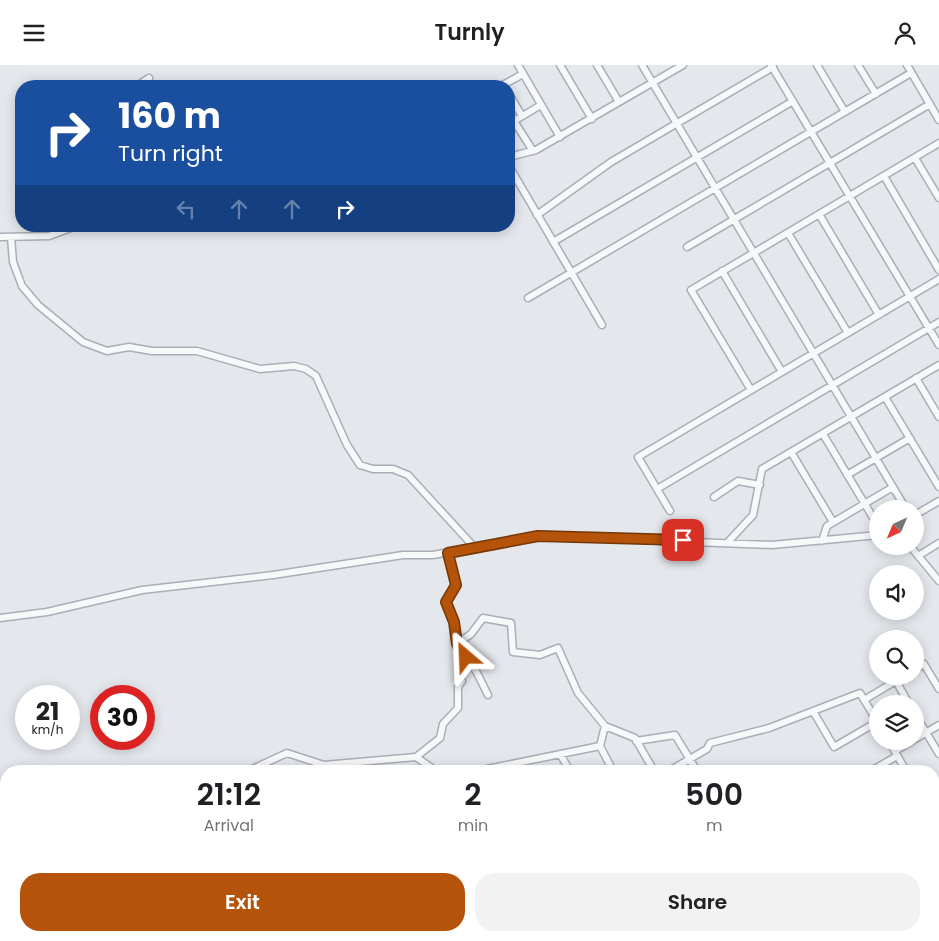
<!DOCTYPE html>
<style>
body{margin:0;font-family:Poppins,sans-serif;background:#f2f2f2;color:#202124;height:100vh;display:flex;flex-direction:column;font-size:19px;white-space:nowrap}
*{box-sizing:border-box;margin:0}
p{font-size:16px;color:#757577}
.icon{flex:none;width:28px;height:28px;fill:none;stroke:currentColor;stroke-width:2;stroke-linecap:round;stroke-linejoin:round}
.map{position:relative;flex:1;overflow:hidden}
.sheet{position:absolute;left:0px;top:700px;width:940px;height:176px;display:flex;flex-direction:column;background:#fff;border-radius:20px 20px 0 0;box-shadow:0 2px 12px #0003}
.sheet>*{flex:none}
.hud{position:absolute;left:15px;top:15px;width:500px;height:152px;border-radius:20px;box-shadow:0 2px 12px #0003;background:#1a4fa0;color:#fff;overflow:hidden}
.needle{width:32px;rotate:224deg}
.fabs{position:absolute;left:869px;top:435px;display:grid;gap:10px}
.fabs a{display:grid;place-items:center;width:55px;height:55px;border-radius:50%;background:#fff;box-shadow:0 2px 12px #0003;font-size:25px}
.speed{position:absolute;left:15px;top:620px;display:flex;gap:10px;font-size:25px;font-weight:700;text-align:center}
.speed>*{display:grid;place-content:center;width:65px;height:65px;border-radius:50%;background:#fff;box-shadow:0 2px 12px #0003;line-height:1}
.speed small{font-size:12px;font-weight:400}
.speed .limit{border:8px solid #d22;background:#fff;color:#111}
.pin{position:absolute;display:grid;place-items:center;width:42px;height:42px;color:#fff;margin:-21px;border-radius:10px;box-shadow:0 2px 8px #0006}
.me{position:absolute;width:55px;margin:-28px;rotate:334deg;stroke-linejoin:round;filter:drop-shadow(0 0 4px #0008)}
.turn{display:flex;align-items:center;gap:18px;height:105px;padding:0 20px;font-size:22px}
.turn .icon{width:65px;height:65px;stroke-width:2.5}
.turn b{display:block;font-size:35px;line-height:42px}
.lanes{display:flex;align-items:center;height:48px;padding:0 20px;background:#0003;justify-content:center;gap:25px;direction:ltr}
.lanes .off{opacity:.35}
.eta{display:flex;justify-content:space-evenly;align-items:center;height:85px;text-align:center}
.eta b{font-size:30px;font-weight:600;line-height:35px}
.action{display:flex;gap:10px;margin-top:auto;padding:10px 20px}
.action a{flex:1;height:58px;border-radius:20px;background:#b45309;color:#fff;font-size:20px;font-weight:600;line-height:58px;text-align:center}
.action a+a{background:#f2f2f2;color:#202124}
header{display:flex;justify-content:space-between;align-items:center;height:65px;padding:0 20px;background:#fff;font-size:22px;font-weight:600}
.map>svg:first-child{display:block}
.lines{fill:none;stroke-linecap:round;stroke-linejoin:round}
.minor-casing{stroke:#a9aeb7;stroke-width:9}
.minor{stroke:#f7f8fa;stroke-width:6}
.route-casing{stroke:#753606;stroke-width:12}
.route{stroke:#b45309;stroke-width:9}
</style>
<header><svg class="icon" aria-label="menu" viewBox="0 0 24 24"><path d="M4 6h16M4 12h16M4 18h16"/></svg>Turnly<svg class="icon" aria-label="person" viewBox="0 0 24 24"><circle cx="12" cy="8" r="4"/><path d="M4 21q1-7 8-7t8 7"/></svg></header>
<div class="map">
<svg width="939" height="876" viewBox="0 0 939 876">
<rect width="100%" height="100%" fill="#e4e7ec"/>
<g class="lines">
<!-- minor casing -->
<g class="minor-casing">
<path id="minor" d="M 518,0 L 560,72
M 560,0 L 592,54
M 597,0 L 619,37
M 642,0 L 906,444
M 771,0 L 939,280
M 817,0 L 845,47
M 858,0 L 876,29
M 907,0 L 939,55
M 137,21 L 149,13
M 501,21 L 523,9
M 509,29 L 522,51
M 514,56 L 533,86
M 509,59 L 541,40
M 509,92 L 536,85 L 683,0
M 915,93 L 939,133
M 509,101 L 602,260
M 884,111 L 939,205
M 819,149 L 879,250
M 537,150 L 611,97 L 773,2
M 788,168 L 848,268
M 0,172 L 49,171 L 76,161
M 11,172 L 13,197 L 22,221 L 38,240 L 83,277 L 107,286 L 129,282 L 152,286 L 197,286 L 260,304 L 294,301 L 306,304 L 316,311 L 347,380 L 360,400 L 373,404 L 393,404 L 408,410 L 476,484
M 553,177 L 793,36
M 687,182 L 930,39
M 722,206 L 782,307
M 528,233 L 911,8
M 916,313 L 939,352
M 751,325 L 691,225 L 939,78
M 885,332 L 939,422
M 823,369 L 878,461
M 791,387 L 833,457
M 847,410 L 910,373
M 657,424 L 939,257
M 714,432 L 738,416 L 760,420
M 670,446 L 638,392 L 939,214
M 915,450 L 939,436
M 822,476 L 827,461 L 893,422
M 728,477 L 753,450 L 762,404 L 939,300
M 910,481 L 939,516
M 448,488 L 456,520 L 446,537 L 454,557 L 457,579 L 476,606 L 488,630
M 918,491 L 939,478
M 0,553 L 47,547 L 142,525 L 273,510 L 403,490 L 433,490 L 538,471 L 772,480 L 878,470
M 457,579 L 471,569 L 483,553 L 511,558 L 513,587 L 540,590 L 558,583 L 578,628 L 605,661
M 915,604 L 924,599 L 939,624
M 896,616 L 909,639
M 864,635 L 904,611
M 813,646 L 834,682 L 877,657
M 915,649 L 939,689
M 915,674 L 939,660
M 636,676 L 675,670 L 697,706
M 889,676 L 906,706
M 600,681 L 613,706
M 895,686 L 912,676
M 560,689 L 570,706
M 416,692 L 440,673 L 443,659 L 458,643 L 458,622 L 462,616
M 248,706 L 287,688 L 324,700 L 416,692 L 436,706
M 477,706 L 600,681 L 605,661 L 635,673 L 654,706
M 669,706 L 707,684 L 710,678 L 769,663 L 860,628 L 878,658
M 871,706 L 897,691
M 934,744 L 939,741
M 934,752 L 939,761
M 934,822 L 939,831
M 452,870 L 459,876
M 666,870 L 669,876
M 752,870 L 755,876
M 878,870 L 882,876
M 921,870 L 924,876
M 360,874 L 368,870
M 433,876 L 443,870
M 707,876 L 718,870
M 787,876 L 797,870
M 863,876 L 873,870"/>
</g>
<!-- minor -->
<use href="#minor" class="minor"/>
</g>
<g class="lines">
<!-- route casing -->
<g class="route-casing">
<path id="route" d="M 466,592 L 457,579 L 454,557 L 446,537 L 456,520 L 448,488 L 538,471 L 683,475"/>
</g>
<!-- route -->
<use href="#route" class="route"/>
</g>
</svg>
<div class="fabs">
<a><svg class="needle" viewBox="-14 -14 28 28"><path d="M0-13l5 13h-10z" fill="#e53935"/><path d="M0 13l5-13h-10z" fill="#757577"/></svg></a>
<a><svg class="icon" aria-label="sound" viewBox="0 0 24 24"><path d="M4 9h4l5-4v14l-5-4H4zM17 9q2 3 0 6"/></svg></a>
<a><svg class="icon" aria-label="search" viewBox="0 0 24 24"><circle cx="10" cy="10" r="6"/><path d="M15 15l6 6"/></svg></a>
<a><svg class="icon" aria-label="layers" viewBox="0 0 24 24"><path d="M12 4l9 5-9 5-9-5zM3 14l9 5 9-5"/></svg></a>
</div>
<div class="speed"><div>21<small>km/h</small></div><div class="limit">30</div></div>
<div class="pin" style="left:683px;top:475px;background:#d93025"><svg class="icon" aria-label="arrive" viewBox="0 0 24 24"><path d="M6 21V4h12l-3 4 3 4H6"/></svg></div>
<svg class="me" style="left:466px;top:592px" viewBox="-20 -20 40 40"><path d="M0-17L14 15 0 8-14 15z" fill="#b45309" stroke="#fff" stroke-width="4"/></svg>
<div class="hud">
<div class="turn"><svg class="icon" aria-label="right" viewBox="0 0 24 24"><path d="M7 20v-9h11M14 6l5 5-5 5"/></svg><div><b>160 m</b>Turn right</div></div>
<div class="lanes"><svg class="icon off" aria-label="left" viewBox="0 0 24 24"><path d="M17 20v-9H6M10 6l-5 5 5 5"/></svg><svg class="icon off" aria-label="ahead" viewBox="0 0 24 24"><path d="M12 20V5M6 11l6-6 6 6"/></svg><svg class="icon off" aria-label="ahead" viewBox="0 0 24 24"><path d="M12 20V5M6 11l6-6 6 6"/></svg><svg class="icon" aria-label="right" viewBox="0 0 24 24"><path d="M7 20v-9h11M14 6l5 5-5 5"/></svg></div>
</div>
<section class="sheet">
<div class="eta">
<div><b>21:12</b><p>Arrival</p></div>
<div><b>2</b><p>min</p></div>
<div><b>500</b><p>m</p></div>
</div>
<div class="action"><a>Exit</a><a>Share</a></div>
</section>
</div>
